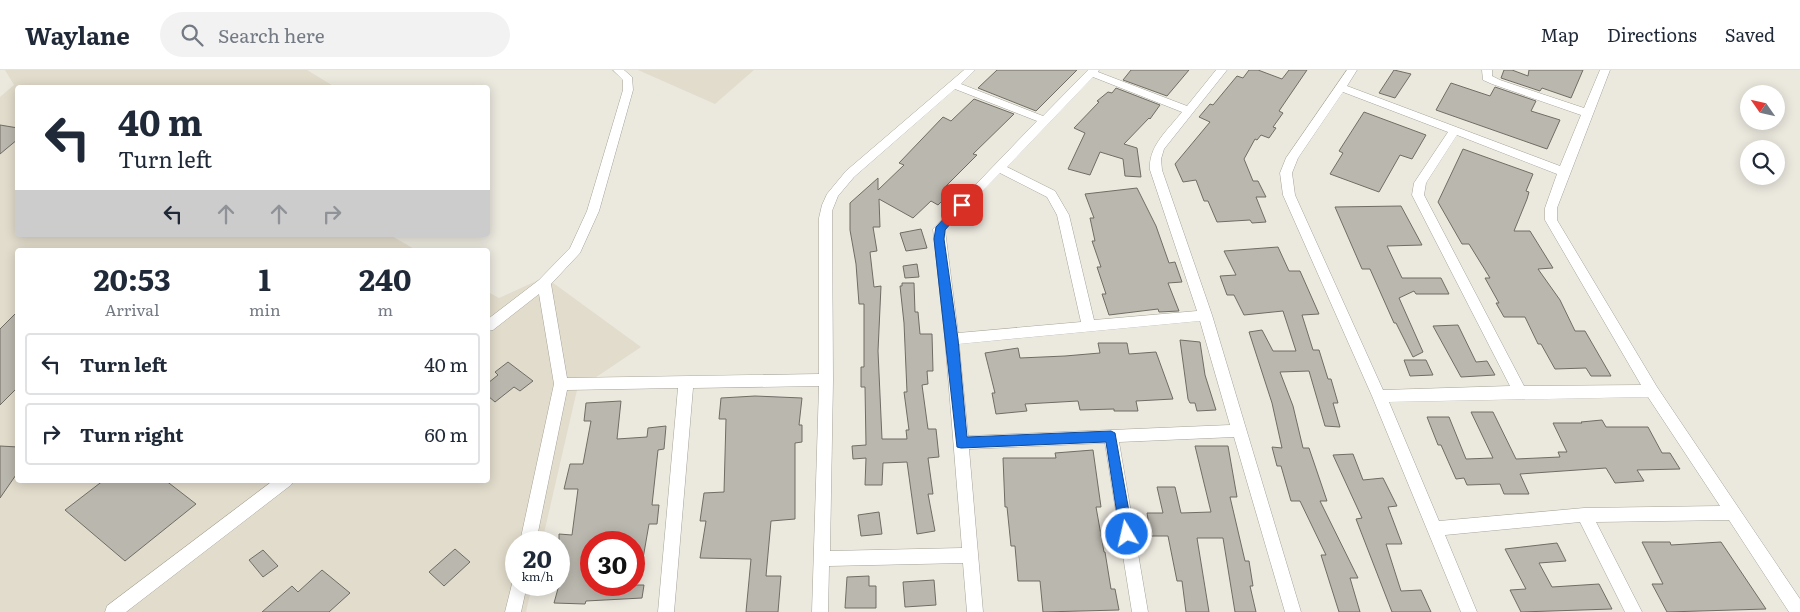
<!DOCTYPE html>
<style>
body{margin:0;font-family:Literata,serif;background:#f2f2f3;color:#1f2937;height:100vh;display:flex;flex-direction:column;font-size:19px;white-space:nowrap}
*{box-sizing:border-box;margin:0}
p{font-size:16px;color:#747a83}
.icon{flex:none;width:28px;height:28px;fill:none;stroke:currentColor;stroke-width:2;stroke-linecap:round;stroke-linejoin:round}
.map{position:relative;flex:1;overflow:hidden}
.panel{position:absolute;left:15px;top:178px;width:475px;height:235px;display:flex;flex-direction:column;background:#fff;border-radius:5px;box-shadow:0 2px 12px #0003}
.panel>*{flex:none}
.banner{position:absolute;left:15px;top:15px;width:475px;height:152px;border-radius:5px;box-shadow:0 2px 12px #0003;background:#fff;color:#1f2937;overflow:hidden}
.needle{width:32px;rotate:304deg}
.controls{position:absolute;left:1740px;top:15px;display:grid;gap:10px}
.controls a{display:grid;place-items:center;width:45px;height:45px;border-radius:50%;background:#fff;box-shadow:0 2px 12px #0003;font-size:25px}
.speed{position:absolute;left:505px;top:461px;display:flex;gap:10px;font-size:25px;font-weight:700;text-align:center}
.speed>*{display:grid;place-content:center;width:65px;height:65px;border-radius:50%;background:#fff;box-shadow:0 2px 12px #0003;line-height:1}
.speed small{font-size:12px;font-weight:400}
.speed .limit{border:8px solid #d22;background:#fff;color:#111}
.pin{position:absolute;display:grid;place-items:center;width:42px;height:42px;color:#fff;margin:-21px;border-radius:10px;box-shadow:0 2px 8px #0006}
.me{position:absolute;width:55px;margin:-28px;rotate:351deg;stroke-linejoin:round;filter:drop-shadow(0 0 4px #0008)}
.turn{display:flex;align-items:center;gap:18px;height:105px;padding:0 20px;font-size:22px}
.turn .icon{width:65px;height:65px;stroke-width:2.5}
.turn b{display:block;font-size:35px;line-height:42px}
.lanes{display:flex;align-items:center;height:48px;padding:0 20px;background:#0003;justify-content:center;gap:25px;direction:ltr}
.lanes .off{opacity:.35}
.eta{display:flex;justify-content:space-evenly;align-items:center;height:85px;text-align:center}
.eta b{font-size:30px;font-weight:700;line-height:35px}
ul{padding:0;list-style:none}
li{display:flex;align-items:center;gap:15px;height:62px;margin:0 10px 8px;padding:0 10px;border:2px solid #e0e1e3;border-radius:5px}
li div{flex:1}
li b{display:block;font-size:19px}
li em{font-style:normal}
header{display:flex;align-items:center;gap:30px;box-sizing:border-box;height:70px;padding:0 25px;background:#fff;border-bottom:1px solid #e0e1e3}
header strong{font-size:24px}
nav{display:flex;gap:28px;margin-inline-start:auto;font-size:18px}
.search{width:350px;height:45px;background:#f2f2f3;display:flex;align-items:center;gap:12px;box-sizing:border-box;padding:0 18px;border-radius:28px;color:#747a83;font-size:19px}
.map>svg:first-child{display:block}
.built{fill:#e2dccc}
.building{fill:#bab7ae;stroke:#706d65}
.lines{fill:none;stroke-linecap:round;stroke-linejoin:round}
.street-casing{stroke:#a6a399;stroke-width:1}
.street{fill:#fff;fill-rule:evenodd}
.route{fill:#1a73e8;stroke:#114b97}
</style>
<header>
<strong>Waylane</strong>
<div class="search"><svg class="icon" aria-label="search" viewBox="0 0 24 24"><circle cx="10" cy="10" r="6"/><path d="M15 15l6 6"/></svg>Search here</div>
<nav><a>Map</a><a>Directions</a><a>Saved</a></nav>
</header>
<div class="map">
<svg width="1800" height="542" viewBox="0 0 1800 542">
<rect width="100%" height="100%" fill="#ebe8de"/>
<!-- built -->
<path class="built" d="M 5,0 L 307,0 L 335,17 L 18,18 L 18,165 L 390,165 L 416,180 L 18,180 L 18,410 L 488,410 L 488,222 L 499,228 L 545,207 L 641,277 L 577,320 L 542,472 L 516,472 L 516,515 L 532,515 L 526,542 L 0,542 L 0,27 L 14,15 Z
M 638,0 L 754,0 L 715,34 Z"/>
<!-- building -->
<path class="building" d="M 997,0 L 1077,0 L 1036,41 L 978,18 Z
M 1131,0 L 1189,0 L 1167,26 L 1123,10 Z
M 1249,0 L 1258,0 L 1282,9 L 1289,0 L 1307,0 L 1279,41 L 1283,43 L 1273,57 L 1276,58 L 1269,68 L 1261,65 L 1257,70 L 1255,69 L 1244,89 L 1253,111 L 1258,111 L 1266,127 L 1256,127 L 1266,152 L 1252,153 L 1250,150 L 1217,152 L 1208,131 L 1204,131 L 1196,110 L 1183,112 L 1175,94 L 1210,52 L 1199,47 L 1210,34 L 1213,35 L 1237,6 L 1243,8 Z
M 1394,0 L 1411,4 L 1395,28 L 1379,23 Z
M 1504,0 L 1512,0 L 1528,6 L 1529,0 L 1583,0 L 1571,28 L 1542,18 L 1540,21 L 1501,8 Z
M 1451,13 L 1490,26 L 1495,17 L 1536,31 L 1531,41 L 1560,50 L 1547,79 L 1436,40 Z
M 1116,18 L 1160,35 L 1150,49 L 1149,48 L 1124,74 L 1137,78 L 1141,107 L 1125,106 L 1123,89 L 1100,82 L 1090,105 L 1068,99 L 1085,63 L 1074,58 L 1099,32 L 1097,31 L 1108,22 L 1112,23 Z
M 974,29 L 1014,44 L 973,84 L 977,85 L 944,118 L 951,122 L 938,135 L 931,131 L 913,148 L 879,129 L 880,157 L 873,157 L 877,181 L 870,182 L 874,217 L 881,216 L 878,281 L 882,369 L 907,369 L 906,360 L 909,360 L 904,322 L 907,322 L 904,253 L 900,216 L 902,216 L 902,213 L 914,213 L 915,242 L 918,242 L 920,264 L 932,264 L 933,301 L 927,301 L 928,314 L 922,315 L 928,359 L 936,359 L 939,387 L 928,388 L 933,424 L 928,424 L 935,461 L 917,464 L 907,392 L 883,393 L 882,415 L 865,415 L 866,388 L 853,389 L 852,376 L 866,375 L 865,317 L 861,317 L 861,297 L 864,297 L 864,234 L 859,234 L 856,194 L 850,160 L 850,133 L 878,108 L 878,120 L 904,95 L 899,93 L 943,47 L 951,51 Z
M 1364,42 L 1426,65 L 1412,89 L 1400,85 L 1379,122 L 1330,104 L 1343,83 L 1339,81 Z
M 0,55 L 18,58 L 18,69 L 0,84 Z
M 1463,79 L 1533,104 L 1526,121 L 1529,122 L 1527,129 L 1514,161 L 1530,161 L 1553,198 L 1538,199 L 1560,230 L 1575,261 L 1585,261 L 1611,306 L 1591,306 L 1586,298 L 1555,299 L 1541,274 L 1538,274 L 1525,247 L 1504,247 L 1496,233 L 1499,233 L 1485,208 L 1490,208 L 1469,174 L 1462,174 L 1438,132 Z
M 1137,118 L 1156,156 L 1169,193 L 1175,192 L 1182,212 L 1168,213 L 1179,241 L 1159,242 L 1158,239 L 1109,245 L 1102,224 L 1106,224 L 1097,197 L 1101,197 L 1092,171 L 1095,171 L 1090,148 L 1094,148 L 1085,124 Z
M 1401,136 L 1422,175 L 1387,176 L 1402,208 L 1441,208 L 1449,224 L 1416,224 L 1414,221 L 1399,228 L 1423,282 L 1413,287 L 1396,253 L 1394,253 L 1370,199 L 1362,199 L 1335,137 Z
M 921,159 L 927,178 L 906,181 L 900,163 Z
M 1278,177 L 1289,201 L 1300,201 L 1319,244 L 1302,245 L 1313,280 L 1319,280 L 1328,309 L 1331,309 L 1338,333 L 1333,333 L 1340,357 L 1325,356 L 1309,301 L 1280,302 L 1293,336 L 1303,378 L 1309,378 L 1327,431 L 1320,431 L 1358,508 L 1350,508 L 1360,542 L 1339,542 L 1321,485 L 1326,485 L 1300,431 L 1291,431 L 1281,396 L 1277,396 L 1272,377 L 1282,378 L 1272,333 L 1249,262 L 1262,260 L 1273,281 L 1296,281 L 1283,241 L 1244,245 L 1234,225 L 1227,225 L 1220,206 L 1236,205 L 1224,181 Z
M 917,194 L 919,207 L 905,208 L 903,196 Z
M 18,241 L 18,317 L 0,335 L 0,259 Z
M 1458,255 L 1476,292 L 1487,291 L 1495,305 L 1461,307 L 1433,256 Z
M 1180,270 L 1200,272 L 1205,305 L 1216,340 L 1197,341 L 1195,333 L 1190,333 L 1188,329 Z
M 1098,273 L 1127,273 L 1129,284 L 1156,282 L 1173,329 L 1136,331 L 1138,341 L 1114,341 L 1114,339 L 1080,340 L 1078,331 L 1025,334 L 1027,341 L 996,344 L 992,323 L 995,323 L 985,283 L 1018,278 L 1020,288 L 1065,286 L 1100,283 Z
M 1404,290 L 1426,290 L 1433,305 L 1410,306 Z
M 508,292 L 533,311 L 520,321 L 514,317 L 495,332 L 488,326 L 488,313 L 498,305 L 495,302 Z
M 755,326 L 802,328 L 799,355 L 802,355 L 802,372 L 795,373 L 795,449 L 771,451 L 766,506 L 781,506 L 778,542 L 746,542 L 751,489 L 700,488 L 706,451 L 700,451 L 704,423 L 724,422 L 726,349 L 719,349 L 721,328 Z
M 621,331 L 617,369 L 647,367 L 648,358 L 666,356 L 664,379 L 658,380 L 652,435 L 659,435 L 657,454 L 649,454 L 641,500 L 634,499 L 634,472 L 591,472 L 584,506 L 591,506 L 591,515 L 644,515 L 642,528 L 586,531 L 585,534 L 554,533 L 564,497 L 559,496 L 559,464 L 572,465 L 578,419 L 564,419 L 570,394 L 583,394 L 591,351 L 584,351 L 586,333 Z
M 1471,342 L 1493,342 L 1516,389 L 1560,387 L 1558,382 L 1567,382 L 1553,353 L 1582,353 L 1581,352 L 1602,350 L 1606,357 L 1648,357 L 1662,383 L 1670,383 L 1680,399 L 1637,400 L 1644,411 L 1615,413 L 1606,398 L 1520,404 L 1529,424 L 1504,424 L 1500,414 L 1467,415 L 1464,408 L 1456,409 L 1441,375 L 1438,375 L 1427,347 L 1449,347 L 1466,389 L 1493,388 Z
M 0,376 L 18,377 L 18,402 L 0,428 Z
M 1195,376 L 1228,376 L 1237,427 L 1230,427 L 1245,491 L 1249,491 L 1253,516 L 1250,516 L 1256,542 L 1235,542 L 1223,468 L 1197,468 L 1209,542 L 1186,542 L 1182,511 L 1177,511 L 1168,466 L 1151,466 L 1147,443 L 1163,443 L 1157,417 L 1175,417 L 1181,443 L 1211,442 Z
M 1093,380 L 1101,437 L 1096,437 L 1104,482 L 1105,482 L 1111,519 L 1115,519 L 1119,540 L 1043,542 L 1040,511 L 1018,511 L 1015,476 L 1011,476 L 1007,437 L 1005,437 L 1003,388 L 1056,388 L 1055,383 Z
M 1353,384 L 1363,410 L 1383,408 L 1397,436 L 1388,437 L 1402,474 L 1386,474 L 1401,521 L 1421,520 L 1431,542 L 1392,542 L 1356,449 L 1362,448 L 1333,385 Z
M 104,410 L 165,410 L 196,434 L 125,491 L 65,440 Z
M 879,442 L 882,464 L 861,466 L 858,445 Z
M 1642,472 L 1670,472 L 1671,475 L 1721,472 L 1766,539 L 1667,542 L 1652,514 L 1663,514 Z
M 1557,473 L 1566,491 L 1539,493 L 1552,517 L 1599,514 L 1612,539 L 1521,542 L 1510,520 L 1526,519 L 1505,479 Z
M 455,479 L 470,492 L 444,516 L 429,502 Z
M 263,480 L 278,496 L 263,507 L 249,490 Z
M 322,500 L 350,523 L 329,542 L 262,542 L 292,516 L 298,522 Z
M 869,506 L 869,516 L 876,516 L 876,538 L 845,538 L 847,507 Z
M 934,510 L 936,535 L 905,537 L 903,512 Z"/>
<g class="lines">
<!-- street casing -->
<g class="street-casing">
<path id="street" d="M 613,0 L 624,0 L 632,7 L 633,20 L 599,141 L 580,183 L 551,214 L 567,308 L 819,304 L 819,148 L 822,135 L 827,124 L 846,101 L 964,0 L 975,0 L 961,14 L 1043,46 L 1088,0 L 1099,0 L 1098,2 L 1187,36 L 1216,0 L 1227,0 L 1164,79 L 1161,89 L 1162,100 L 1212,245 L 1301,542 L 1285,542 L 1234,367 L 1119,372 L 1148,542 L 1132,542 L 1105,373 L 969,379 L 983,542 L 967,542 L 963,493 L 829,496 L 828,542 L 812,542 L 819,316 L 693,318 L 674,542 L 658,542 L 678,318 L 567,320 L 536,472 L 520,472 L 554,314 L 539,224 L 493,260 L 488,261 L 488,249 L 539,210 L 570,178 L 587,141 L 623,20 L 623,10 ZM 1093,7 L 1182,42 C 1168,60 1148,76 1150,100 L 1197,241 L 1094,250 L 1069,145 L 1055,121 L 1007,97 ZM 955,19 L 1037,51 L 933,159 L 945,269 L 962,478 L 830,481 L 833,310 L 832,141 L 838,126 L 854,107 ZM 1000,103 L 1047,127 L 1057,145 L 1081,252 L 958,263 L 945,160 ZM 1200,251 L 1230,355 L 968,366 L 959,274 Z
M 1347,0 L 1357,0 L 1347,16 L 1560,96 L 1581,45 L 1492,14 L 1483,10 L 1482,0 L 1492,0 L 1492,6 L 1500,10 L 1584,38 L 1600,0 L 1610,0 L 1557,138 L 1557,150 L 1657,317 L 1800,529 L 1800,542 L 1789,542 L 1729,450 L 1596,452 L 1642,542 L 1625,542 L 1580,452 L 1445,465 L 1477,542 L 1461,542 L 1372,326 L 1283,125 L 1280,103 L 1286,88 ZM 1343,22 L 1448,62 L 1414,113 L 1412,125 L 1510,316 L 1383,320 L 1295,125 L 1292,103 L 1298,88 ZM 1457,65 L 1557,104 L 1545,138 L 1545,150 L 1641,315 L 1524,316 L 1424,125 L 1426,113 ZM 1648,327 L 1720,436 L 1584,438 L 1439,451 L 1389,332 Z
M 274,410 L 294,410 L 291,415 L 126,542 L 105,542 L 107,536 Z
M 516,508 L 516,515 L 527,515 L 521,542 L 505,542 L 513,510 Z"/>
</g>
<!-- street -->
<use href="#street" class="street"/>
</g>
<!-- route -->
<path class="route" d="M 962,132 L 967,135 L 945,160 L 944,169 L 958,269 L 967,367 L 1111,361 L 1115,363 L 1133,464 L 1131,468 L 1127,470 L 1122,468 L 1120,464 L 1106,372 L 961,378 L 957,377 L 934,169 L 936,157 L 958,133 Z"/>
</svg>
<div class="controls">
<a><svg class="needle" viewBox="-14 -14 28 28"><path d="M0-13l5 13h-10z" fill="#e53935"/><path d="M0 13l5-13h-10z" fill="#747a83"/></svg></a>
<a><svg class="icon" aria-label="search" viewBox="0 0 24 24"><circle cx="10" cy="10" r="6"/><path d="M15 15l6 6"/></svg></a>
</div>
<div class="speed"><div>20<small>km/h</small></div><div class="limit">30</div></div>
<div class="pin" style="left:962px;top:135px;background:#d93025"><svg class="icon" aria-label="arrive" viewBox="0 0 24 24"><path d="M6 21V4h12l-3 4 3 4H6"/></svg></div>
<svg class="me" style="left:1127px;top:464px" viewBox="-20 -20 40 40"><circle r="17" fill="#1a73e8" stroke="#fff" stroke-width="3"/><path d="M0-11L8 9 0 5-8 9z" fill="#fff"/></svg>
<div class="banner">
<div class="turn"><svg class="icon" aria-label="left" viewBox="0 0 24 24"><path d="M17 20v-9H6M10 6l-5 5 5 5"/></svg><div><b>40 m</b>Turn left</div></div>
<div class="lanes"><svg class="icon" aria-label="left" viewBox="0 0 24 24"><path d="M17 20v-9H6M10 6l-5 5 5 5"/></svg><svg class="icon off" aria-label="ahead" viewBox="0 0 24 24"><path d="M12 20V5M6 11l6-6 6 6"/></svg><svg class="icon off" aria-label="ahead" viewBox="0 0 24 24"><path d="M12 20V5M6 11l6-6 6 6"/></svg><svg class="icon off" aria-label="right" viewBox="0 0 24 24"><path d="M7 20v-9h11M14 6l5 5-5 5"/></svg></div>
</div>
<section class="panel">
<div class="eta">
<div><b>20:53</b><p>Arrival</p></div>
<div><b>1</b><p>min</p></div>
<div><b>240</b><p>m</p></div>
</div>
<ul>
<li><svg class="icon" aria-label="left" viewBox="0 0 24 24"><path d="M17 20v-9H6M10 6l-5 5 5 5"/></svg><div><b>Turn left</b></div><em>40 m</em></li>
<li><svg class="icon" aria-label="right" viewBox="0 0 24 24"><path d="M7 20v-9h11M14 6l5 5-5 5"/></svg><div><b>Turn right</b></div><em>60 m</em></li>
</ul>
</section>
</div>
